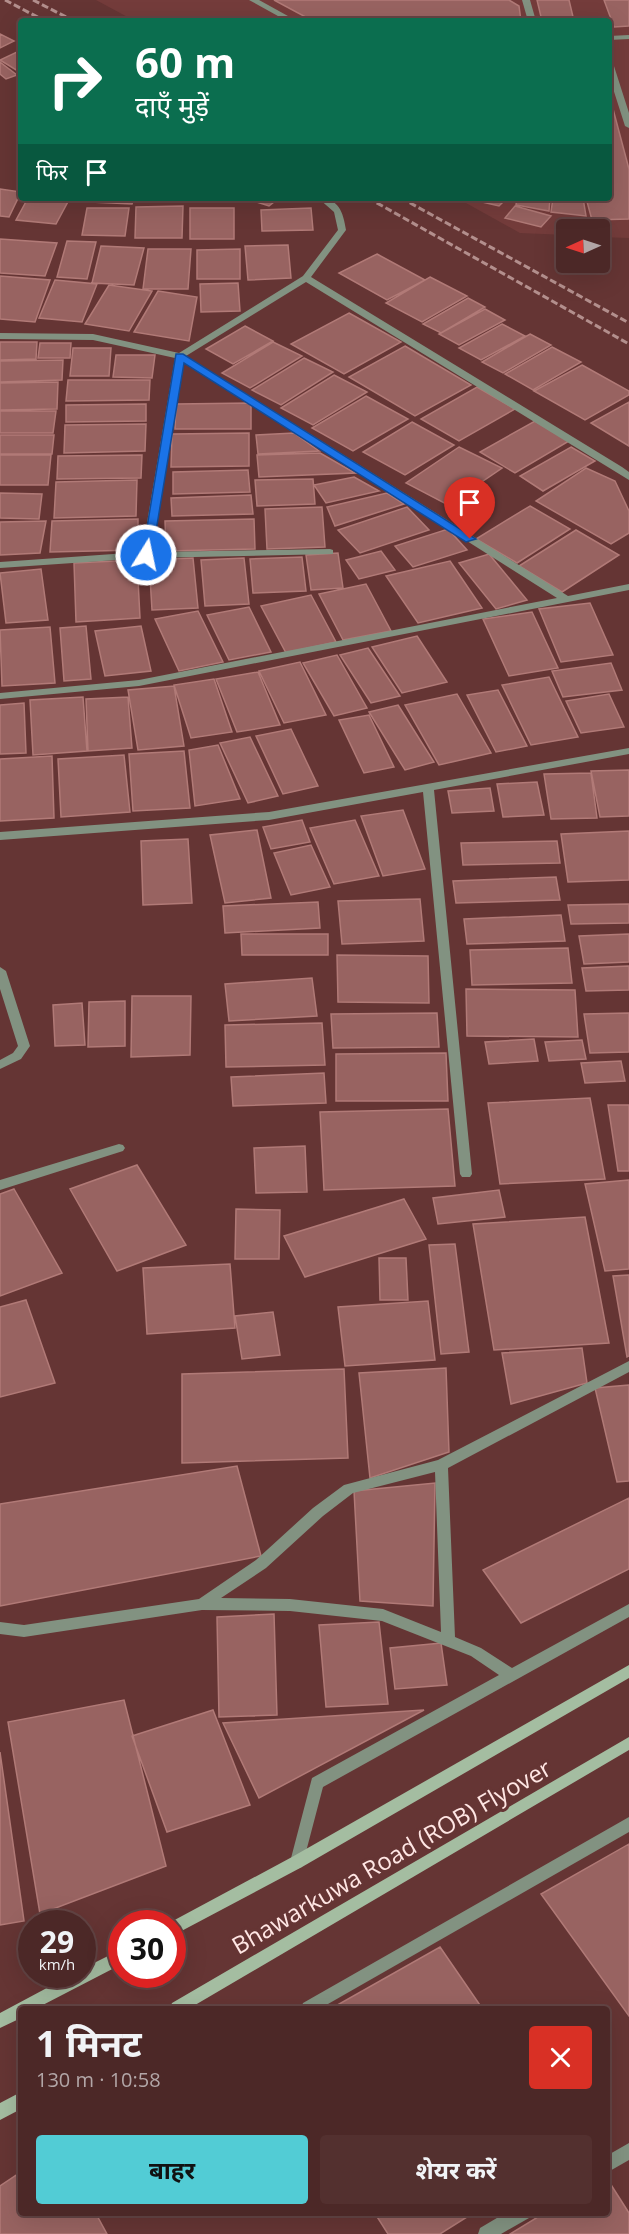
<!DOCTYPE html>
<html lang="hi">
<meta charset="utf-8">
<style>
body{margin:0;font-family:"Open Sans","Noto Sans Devanagari",sans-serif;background:#53302f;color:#f1f3f6;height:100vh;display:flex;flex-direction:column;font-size:22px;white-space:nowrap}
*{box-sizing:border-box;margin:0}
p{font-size:20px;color:#b2a6a7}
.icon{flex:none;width:33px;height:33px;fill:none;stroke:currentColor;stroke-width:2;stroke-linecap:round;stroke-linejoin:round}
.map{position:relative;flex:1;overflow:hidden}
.drawer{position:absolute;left:18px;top:2006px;width:592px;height:210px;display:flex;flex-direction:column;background:#4c2827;border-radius:6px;box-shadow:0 6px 24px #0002,0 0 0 2px #634444}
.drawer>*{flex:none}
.hud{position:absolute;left:18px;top:18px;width:594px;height:183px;border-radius:6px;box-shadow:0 6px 24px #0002,0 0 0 2px #634444;background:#0b6e4f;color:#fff;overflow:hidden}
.needle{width:39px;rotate:267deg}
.fabs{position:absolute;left:556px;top:219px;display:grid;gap:12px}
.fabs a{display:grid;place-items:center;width:54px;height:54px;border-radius:6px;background:#4c2827;box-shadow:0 6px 24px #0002,0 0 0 2px #634444;font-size:30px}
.speed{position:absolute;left:18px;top:1910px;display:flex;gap:12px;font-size:30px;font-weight:700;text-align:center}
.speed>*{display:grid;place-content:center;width:78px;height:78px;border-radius:50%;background:#4c2827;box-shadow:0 6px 24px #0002,0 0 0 2px #634444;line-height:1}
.speed small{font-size:15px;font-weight:400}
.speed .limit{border:9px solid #d22;background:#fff;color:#111}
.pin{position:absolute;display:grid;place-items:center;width:51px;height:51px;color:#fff;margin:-62px -26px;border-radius:50% 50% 50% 0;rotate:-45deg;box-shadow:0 0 6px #0007}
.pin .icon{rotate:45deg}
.me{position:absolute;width:66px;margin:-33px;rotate:10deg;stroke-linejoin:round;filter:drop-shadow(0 0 4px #0008)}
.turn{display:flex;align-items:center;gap:21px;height:126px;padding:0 18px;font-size:27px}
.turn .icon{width:78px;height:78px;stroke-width:2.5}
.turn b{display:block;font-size:42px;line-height:51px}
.then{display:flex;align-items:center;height:57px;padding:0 18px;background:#0003;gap:12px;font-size:22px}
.round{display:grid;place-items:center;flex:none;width:63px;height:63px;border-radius:6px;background:#53302f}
.overview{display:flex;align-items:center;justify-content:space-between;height:102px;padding:0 18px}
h1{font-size:36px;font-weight:700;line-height:45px}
.button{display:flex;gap:12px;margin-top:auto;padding:12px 18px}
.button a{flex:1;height:69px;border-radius:6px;background:#52ccd5;color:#111;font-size:24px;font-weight:700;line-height:69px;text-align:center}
.button a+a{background:#53302f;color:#f1f3f6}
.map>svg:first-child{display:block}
.built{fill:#743c3b}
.building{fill:#986361;stroke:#b17a77;stroke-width:1.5}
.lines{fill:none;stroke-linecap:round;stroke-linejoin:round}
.street{fill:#829281;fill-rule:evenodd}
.secondary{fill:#a4bda1;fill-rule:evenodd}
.rail{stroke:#b38f8d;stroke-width:3;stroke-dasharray:7 3;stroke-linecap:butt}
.route{fill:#1a73e8;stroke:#114b97;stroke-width:1.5}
.labels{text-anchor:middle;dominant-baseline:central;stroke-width:6;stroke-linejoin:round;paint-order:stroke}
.near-street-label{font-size:24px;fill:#ffe6e4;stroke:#653534}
</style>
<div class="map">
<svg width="629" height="2234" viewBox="0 0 629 2234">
<rect width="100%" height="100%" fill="#653534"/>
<!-- built -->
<path class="built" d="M 96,0 L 629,0 L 629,238 L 600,237 L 600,230 L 567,230 L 567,235 L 520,233 L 457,198 L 609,198 L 609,21 L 135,21 Z"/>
<!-- building -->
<path class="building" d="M 274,0 L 509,0 L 519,6 L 521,21 L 313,21 Z
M 537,0 L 569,0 L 574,21 L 542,21 Z
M 604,0 L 629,0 L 629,26 L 614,27 Z
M 0,34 L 14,41 L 0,48 Z
M 19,51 L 21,52 L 21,73 L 0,60 Z
M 0,62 L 17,75 L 6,79 L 0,74 Z
M 609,94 L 629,169 L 629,219 L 592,220 L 586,198 L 609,198 Z
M 0,189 L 21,192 L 9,217 L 0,216 Z
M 28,198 L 70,198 L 56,224 L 16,220 Z
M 92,198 L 134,198 L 132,204 L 91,202 Z
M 244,198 L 279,198 L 269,206 Z
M 481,198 L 507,198 L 499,206 L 478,201 Z
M 517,198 L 550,198 L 549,211 L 516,205 Z
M 553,198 L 583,198 L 586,216 L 551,212 Z
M 183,206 L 182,238 L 135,238 L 136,207 Z
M 515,206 L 551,216 L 541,227 L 505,218 Z
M 87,208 L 129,208 L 125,236 L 82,235 Z
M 190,208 L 234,208 L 234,239 L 190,239 Z
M 311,208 L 313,230 L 262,231 L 261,210 Z
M 0,239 L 57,243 L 45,276 L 0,273 Z
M 67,241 L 96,242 L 87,279 L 57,277 Z
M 288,245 L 291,278 L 248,280 L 245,246 Z
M 101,246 L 144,248 L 134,285 L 92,283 Z
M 148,249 L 191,249 L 188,289 L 143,289 Z
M 240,249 L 240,279 L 197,279 L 197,250 Z
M 377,254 L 425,280 L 387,300 L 339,273 Z
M 0,276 L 50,280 L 35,322 L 0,319 Z
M 430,277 L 467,296 L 422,322 L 386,303 Z
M 55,280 L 97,284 L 82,322 L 39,318 Z
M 238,283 L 240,311 L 201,312 L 200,284 Z
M 109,285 L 152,291 L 129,331 L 85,324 Z
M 158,291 L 197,297 L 189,341 L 134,332 Z
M 468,298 L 485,307 L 441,333 L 423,324 Z
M 485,309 L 505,320 L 459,345 L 439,334 Z
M 349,313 L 401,342 L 344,374 L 291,344 Z
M 502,324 L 525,336 L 481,360 L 459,348 Z
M 245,326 L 273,341 L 233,364 L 206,349 Z
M 530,334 L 551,345 L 503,373 L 482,362 Z
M 0,342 L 37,342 L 36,359 L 0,360 Z
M 273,342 L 302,356 L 250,388 L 222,373 Z
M 40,343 L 71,343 L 70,358 L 38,358 Z
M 405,346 L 471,385 L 415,416 L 349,377 Z
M 552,347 L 581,362 L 533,390 L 505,374 Z
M 73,348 L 111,348 L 109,376 L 70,376 Z
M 116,355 L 155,355 L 152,378 L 113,377 Z
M 304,358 L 333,372 L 281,405 L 252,390 Z
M 63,360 L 62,380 L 0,382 L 0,361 Z
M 582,365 L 629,391 L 629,395 L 585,420 L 534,391 Z
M 334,375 L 367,392 L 313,425 L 281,408 Z
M 68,380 L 150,380 L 149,400 L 66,401 Z
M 58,382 L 57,409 L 0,410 L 0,383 Z
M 477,387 L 515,409 L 459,441 L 421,419 Z
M 366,396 L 408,419 L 353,451 L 312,428 Z
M 629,402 L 629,446 L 591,423 Z
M 251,403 L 251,429 L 175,429 L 176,404 Z
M 146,404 L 146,421 L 66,422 L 66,405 Z
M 0,411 L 56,411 L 53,433 L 0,433 Z
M 535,421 L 569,441 L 515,473 L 480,452 Z
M 412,422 L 454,445 L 405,475 L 363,452 Z
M 146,424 L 145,451 L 64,453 L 65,425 Z
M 249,433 L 249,466 L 171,467 L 172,434 Z
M 294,433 L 319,451 L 258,454 L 256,435 Z
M 0,435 L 54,435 L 52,454 L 0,454 Z
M 459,447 L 502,468 L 448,505 L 406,483 Z
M 571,447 L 595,461 L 543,491 L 520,476 Z
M 320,453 L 355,473 L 259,477 L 257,455 Z
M 0,455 L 51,455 L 48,485 L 0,485 Z
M 142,455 L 141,478 L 57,479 L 58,456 Z
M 586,468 L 615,481 L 629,511 L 629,533 L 611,544 L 536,501 Z
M 248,470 L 250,492 L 173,494 L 173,472 Z
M 354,477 L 379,491 L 326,503 L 314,485 Z
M 313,479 L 315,504 L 257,506 L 255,480 Z
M 137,480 L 136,516 L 54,518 L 56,482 Z
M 0,493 L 42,494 L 39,519 L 0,518 Z
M 387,493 L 404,504 L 335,526 L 327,507 Z
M 251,495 L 253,514 L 172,516 L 171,498 Z
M 530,506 L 570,529 L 517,563 L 476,539 Z
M 322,507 L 325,547 L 267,549 L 265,509 Z
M 407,507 L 429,530 L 360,553 L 338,530 Z
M 138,519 L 138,550 L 50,552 L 52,521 Z
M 254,519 L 255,549 L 166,551 L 165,521 Z
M 46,521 L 40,553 L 0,555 L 0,522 Z
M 448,529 L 467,550 L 413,567 L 395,546 Z
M 576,530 L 619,555 L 562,592 L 519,566 Z
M 381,551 L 395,570 L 359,579 L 346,560 Z
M 338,553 L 343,588 L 311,590 L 306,555 Z
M 489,554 L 527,600 L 496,609 L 459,563 Z
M 302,557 L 306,591 L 253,593 L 250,559 Z
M 193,558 L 198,608 L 152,610 L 149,560 Z
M 244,558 L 249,604 L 205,606 L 201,560 Z
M 137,560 L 140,618 L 76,622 L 74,563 Z
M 450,561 L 482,608 L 418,623 L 386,576 Z
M 41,569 L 48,620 L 6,623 L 0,573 Z
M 366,584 L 391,631 L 343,640 L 319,594 Z
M 311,595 L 336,642 L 286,653 L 261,606 Z
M 590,603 L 613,655 L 561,662 L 539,609 Z
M 249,607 L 271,652 L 229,660 L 207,615 Z
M 198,611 L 223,662 L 179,671 L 155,619 Z
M 532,612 L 558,668 L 509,676 L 483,619 Z
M 86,626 L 91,679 L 64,681 L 60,628 Z
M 141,626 L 151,671 L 105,676 L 95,631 Z
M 50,627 L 55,683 L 2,686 L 0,630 Z
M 417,636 L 447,682 L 402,693 L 372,647 Z
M 368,648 L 400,696 L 371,703 L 340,655 Z
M 337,655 L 367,708 L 334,716 L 303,663 Z
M 300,662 L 326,715 L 284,723 L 259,671 Z
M 611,663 L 622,690 L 563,697 L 552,671 Z
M 258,672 L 280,725 L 237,732 L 216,679 Z
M 549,677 L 578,737 L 531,745 L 502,685 Z
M 214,679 L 232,732 L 191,738 L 174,685 Z
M 174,686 L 184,746 L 138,750 L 128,690 Z
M 498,690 L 527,746 L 496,752 L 467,695 Z
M 457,694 L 491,753 L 439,765 L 405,705 Z
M 609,694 L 624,727 L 581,733 L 566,701 Z
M 83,697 L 87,751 L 33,755 L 30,700 Z
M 128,697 L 132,748 L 88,751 L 86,699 Z
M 24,703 L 26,753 L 0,754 L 0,705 Z
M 398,705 L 434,762 L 405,770 L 369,712 Z
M 369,715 L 394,767 L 364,773 L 339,720 Z
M 291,729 L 318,786 L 283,794 L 256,736 Z
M 250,737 L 278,796 L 248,803 L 220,743 Z
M 218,745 L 240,799 L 195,806 L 189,750 Z
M 184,751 L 190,808 L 133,811 L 129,754 Z
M 124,755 L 130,812 L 61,817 L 58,759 Z
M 52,756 L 54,818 L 0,821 L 0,759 Z
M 629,770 L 629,816 L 600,817 L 591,771 Z
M 591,773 L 597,818 L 551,819 L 544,774 Z
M 537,782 L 544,815 L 503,817 L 497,784 Z
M 490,788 L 494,811 L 452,813 L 448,791 Z
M 403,810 L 425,869 L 383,876 L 361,816 Z
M 302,820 L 310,842 L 271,849 L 263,827 Z
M 355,820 L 379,876 L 334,884 L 310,828 Z
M 257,830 L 271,898 L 225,903 L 210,835 Z
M 629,831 L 629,880 L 568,882 L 561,834 Z
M 188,839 L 192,903 L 143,905 L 141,841 Z
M 557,841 L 560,863 L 463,865 L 461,843 Z
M 311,845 L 330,887 L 291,895 L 274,853 Z
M 556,877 L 560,900 L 456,903 L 453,881 Z
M 420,899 L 424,941 L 342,944 L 338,901 Z
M 318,902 L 320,928 L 225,933 L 223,906 Z
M 629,904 L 629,923 L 571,924 L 568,905 Z
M 561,915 L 565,941 L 467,944 L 464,919 Z
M 241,934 L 328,934 L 328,955 L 242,955 Z
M 629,934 L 629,962 L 584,964 L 579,936 Z
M 568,948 L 572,983 L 472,985 L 470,950 Z
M 337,955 L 428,956 L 429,1003 L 338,1002 Z
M 629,966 L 629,990 L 586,991 L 582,968 Z
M 312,978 L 317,1016 L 229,1021 L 225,984 Z
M 466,989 L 575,990 L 578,1037 L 467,1036 Z
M 132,996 L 191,996 L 190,1055 L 131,1057 Z
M 125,1001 L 125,1046 L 88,1047 L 89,1002 Z
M 82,1003 L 85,1045 L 55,1046 L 53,1005 Z
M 437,1013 L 439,1047 L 333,1048 L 331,1014 Z
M 629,1013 L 629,1052 L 590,1053 L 584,1014 Z
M 322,1023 L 325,1065 L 226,1067 L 225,1025 Z
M 534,1039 L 538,1061 L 489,1064 L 485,1042 Z
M 582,1040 L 586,1059 L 549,1061 L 545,1042 Z
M 446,1053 L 448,1101 L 336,1101 L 336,1054 Z
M 621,1061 L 625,1081 L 585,1083 L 581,1063 Z
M 324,1073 L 326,1103 L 233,1106 L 231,1077 Z
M 590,1098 L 605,1179 L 500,1184 L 488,1103 Z
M 608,1105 L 629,1105 L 629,1171 L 618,1171 Z
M 448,1109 L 455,1186 L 324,1190 L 320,1112 Z
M 305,1146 L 307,1192 L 256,1193 L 254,1148 Z
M 137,1165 L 186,1245 L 117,1271 L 70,1189 Z
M 629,1180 L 629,1269 L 605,1271 L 585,1184 Z
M 14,1189 L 62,1273 L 0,1296 L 0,1194 Z
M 499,1190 L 505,1217 L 438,1224 L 433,1198 Z
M 404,1199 L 426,1239 L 305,1277 L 284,1236 Z
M 236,1209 L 280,1210 L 279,1259 L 235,1259 Z
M 585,1217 L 609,1343 L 494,1350 L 473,1224 Z
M 455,1244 L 469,1352 L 441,1354 L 429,1245 Z
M 379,1258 L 406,1258 L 408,1300 L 380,1300 Z
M 230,1264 L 235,1328 L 147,1334 L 143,1268 Z
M 629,1275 L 629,1356 L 627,1357 L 613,1276 Z
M 26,1300 L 55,1383 L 0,1397 L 0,1307 Z
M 428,1301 L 435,1360 L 345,1366 L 338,1307 Z
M 273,1312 L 280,1355 L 242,1359 L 235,1316 Z
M 582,1348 L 587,1383 L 511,1404 L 502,1353 Z
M 446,1368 L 449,1452 L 370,1478 L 359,1373 Z
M 344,1369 L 348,1458 L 182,1463 L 182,1374 Z
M 629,1385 L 629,1481 L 617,1482 L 595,1388 Z
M 237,1466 L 261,1556 L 0,1606 L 0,1504 Z
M 435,1483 L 433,1606 L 360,1601 L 354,1491 Z
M 629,1498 L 629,1569 L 521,1623 L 483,1570 Z
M 274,1614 L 277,1715 L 219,1717 L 217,1617 Z
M 379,1622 L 388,1704 L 326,1707 L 319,1625 Z
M 441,1643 L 447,1685 L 395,1689 L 390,1648 Z
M 124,1700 L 166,1866 L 40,1914 L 8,1722 Z
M 213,1710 L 250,1805 L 167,1832 L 132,1736 Z
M 424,1710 L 259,1798 L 223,1723 Z
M 0,1752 L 24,1921 L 0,1925 Z
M 629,1844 L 629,2016 L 541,1894 Z
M 440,1947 L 482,2008 L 332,2008 Z
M 21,2172 L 21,2212 L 95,2212 L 107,2234 L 0,2234 L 0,2186 Z
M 608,2180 L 629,2213 L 629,2234 L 510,2234 L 546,2212 L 608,2212 Z
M 374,2212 L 475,2212 L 440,2234 L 388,2234 Z"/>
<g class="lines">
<!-- street -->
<path class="street" d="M 249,0 L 259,0 L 297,21 L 287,21 Z
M 522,0 L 530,0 L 536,21 L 528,21 Z
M 629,35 L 629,39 L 609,40 L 609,36 Z
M 609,61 L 613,63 L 629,113 L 629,128 L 625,126 L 609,76 Z
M 318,198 C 339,198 343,212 346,230 L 311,277 L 622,467 L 629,472 L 629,480 L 306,282 L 186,356 L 568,596 L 629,584 L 629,590 L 139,686 L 0,699 L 0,693 L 139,680 L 557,598 L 184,362 L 151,552 L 330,549 L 333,550 L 333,554 L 146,558 L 0,568 L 0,562 L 142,552 L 175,358 L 93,340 L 0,339 L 0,333 L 93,334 L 179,353 L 303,276 L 338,230 L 334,212 Z
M 629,748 L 629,754 L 434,790 L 472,1174 L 470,1177 L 462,1177 L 460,1174 L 423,792 L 269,820 L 0,840 L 0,832 L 269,812 Z
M 0,967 L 6,971 L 30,1046 L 21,1059 L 0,1069 L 0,1060 L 13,1053 L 18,1046 L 0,989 Z
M 119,1144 L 123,1145 L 125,1148 L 123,1151 L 0,1190 L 0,1180 Z
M 629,1361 L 629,1372 L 448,1468 L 455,1637 L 481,1648 L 512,1668 L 629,1604 L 629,1617 L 323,1787 L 302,1867 L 297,1869 L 292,1867 L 290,1862 L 312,1778 L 499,1675 L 471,1656 L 382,1621 L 290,1611 L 202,1610 L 24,1637 L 0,1634 L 0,1622 L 24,1625 L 199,1599 L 256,1560 L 313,1508 L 344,1485 L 438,1460 ZM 435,1472 L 441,1632 L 383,1609 L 290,1599 L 221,1598 L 266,1568 L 323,1516 L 353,1493 Z
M 629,1817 L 629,1832 L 321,2008 L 301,2008 L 303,2003 Z
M 629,2143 L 629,2160 L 608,2172 L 608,2155 Z
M 507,2212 L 531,2212 L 529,2218 L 501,2234 L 478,2234 L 480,2228 Z"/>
<!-- secondary -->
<path class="secondary" d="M 629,1665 L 629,1678 L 302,1867 L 172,1936 L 172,1923 L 169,1923 L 292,1857 Z
M 629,1737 L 629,1750 L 190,2008 L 170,2008 L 172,2003 Z
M 122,1949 L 122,1964 L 37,2008 L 21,2008 L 21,2018 L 0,2028 L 0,2013 L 73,1974 L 82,1974 L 82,1969 Z
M 21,2092 L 21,2109 L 0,2120 L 0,2103 Z"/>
<!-- rail -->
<path class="rail" d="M 5,0 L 45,21
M 33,0 L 74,21
M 368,198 L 629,344
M 401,198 L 629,323"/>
</g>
<!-- route -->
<path class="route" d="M 176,354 L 183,354 L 476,539 L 466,542 L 184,363 L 152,555 L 142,557 Z"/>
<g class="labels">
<!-- near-street labels -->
<g class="near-street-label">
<text transform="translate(391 1856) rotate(-30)">Bhawarkuwa Road (ROB) Flyover</text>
</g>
</g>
</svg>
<div class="fabs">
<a><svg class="needle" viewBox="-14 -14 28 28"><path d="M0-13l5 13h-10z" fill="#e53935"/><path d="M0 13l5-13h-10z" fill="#b2a6a7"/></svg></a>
</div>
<div class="speed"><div>29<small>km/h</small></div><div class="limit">30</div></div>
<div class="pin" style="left:470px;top:539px;background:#d93025"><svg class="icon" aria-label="arrive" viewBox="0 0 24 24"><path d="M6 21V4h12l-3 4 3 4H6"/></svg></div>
<svg class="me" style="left:146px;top:555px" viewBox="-20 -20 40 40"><circle r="17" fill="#1a73e8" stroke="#fff" stroke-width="3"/><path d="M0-11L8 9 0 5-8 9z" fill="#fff"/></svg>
<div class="hud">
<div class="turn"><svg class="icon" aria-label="right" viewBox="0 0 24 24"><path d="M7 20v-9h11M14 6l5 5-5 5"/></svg><div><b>60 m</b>दाएँ मुड़ें</div></div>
<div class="then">फिर<svg class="icon" aria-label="arrive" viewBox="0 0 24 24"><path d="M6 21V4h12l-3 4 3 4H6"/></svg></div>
</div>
<section class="drawer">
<div class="overview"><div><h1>1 मिनट</h1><p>130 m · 10:58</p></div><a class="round" style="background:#d93025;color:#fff"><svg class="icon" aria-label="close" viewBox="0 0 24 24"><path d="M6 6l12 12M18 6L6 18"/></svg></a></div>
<div class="button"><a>बाहर</a><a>शेयर करें</a></div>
</section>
</div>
